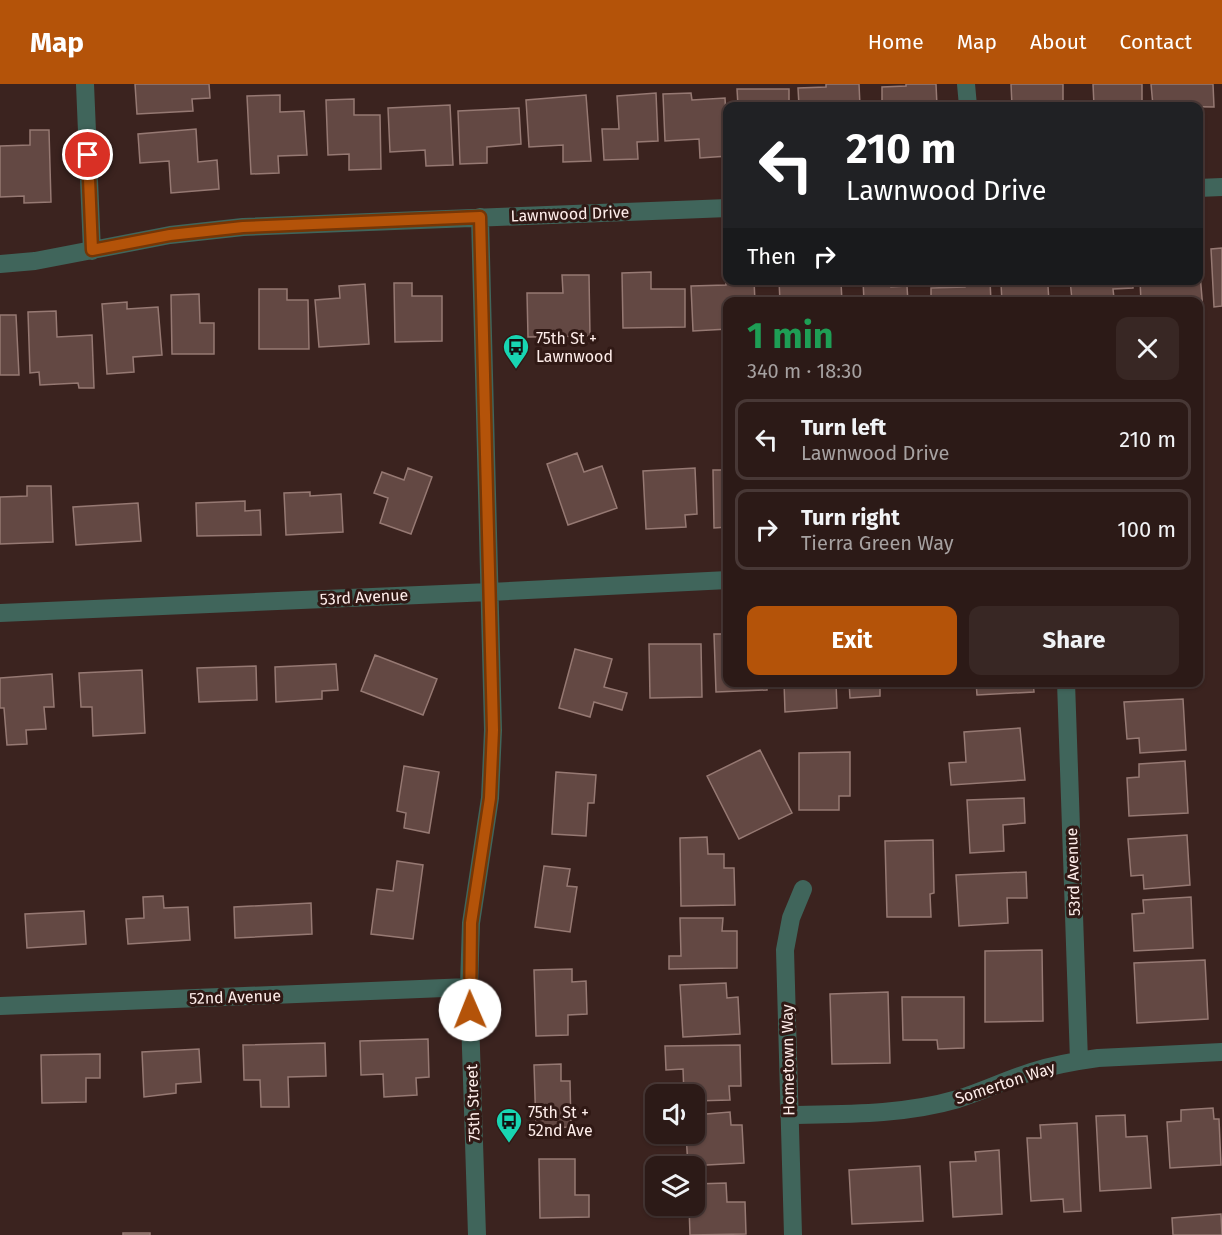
<!DOCTYPE html>
<meta charset="utf-8">
<style>
body{margin:0;font-family:"Fira Sans",sans-serif;background:#382724;color:#f1f3f6;height:100vh;display:flex;flex-direction:column;font-size:22px;white-space:nowrap}
*{box-sizing:border-box;margin:0}
p{font-size:20px;color:#a6a1a1}
.icon{flex:none;width:33px;height:33px;fill:none;stroke:currentColor;stroke-width:2;stroke-linecap:round;stroke-linejoin:round}
.map{position:relative;flex:1;overflow:hidden}
.drawer{position:absolute;left:723px;top:213px;width:480px;height:390px;display:flex;flex-direction:column;background:#2c1a17;border-radius:12px;box-shadow:0 2px 4px #0004,0 0 0 2px #483836}
.drawer>*{flex:none}
.banner{position:absolute;left:723px;top:18px;width:480px;height:183px;border-radius:12px;box-shadow:0 2px 4px #0004,0 0 0 2px #483836;background:#202124;color:#fff;overflow:hidden}
.buttons{position:absolute;left:645px;top:1000px;display:grid;gap:12px}
.buttons a{display:grid;place-items:center;width:60px;height:60px;border-radius:12px;background:#2c1a17;box-shadow:0 2px 4px #0004,0 0 0 2px #483836;font-size:30px}
.pin{position:absolute;display:grid;place-items:center;width:51px;height:51px;color:#fff;margin:-26px;border:3px solid #fff;border-radius:50%;box-shadow:0 2px 6px #0007}
.me{position:absolute;width:66px;margin:-33px;rotate:359deg;stroke-linejoin:round;filter:drop-shadow(0 0 4px #0008)}
.turn{display:flex;align-items:center;gap:21px;height:126px;padding:0 24px;font-size:27px}
.turn .icon{width:78px;height:78px;stroke-width:2.5}
.turn b{display:block;font-size:42px;line-height:51px}
.then{display:flex;align-items:center;height:57px;padding:0 24px;background:#0003;gap:12px;font-size:22px}
.round{display:grid;place-items:center;flex:none;width:63px;height:63px;border-radius:12px;background:#382724}
.headline{display:flex;align-items:center;justify-content:space-between;height:102px;padding:0 24px}
h1{font-size:36px;font-weight:700;line-height:45px;color:#1e9e55}
.cta{display:flex;gap:12px;margin-top:auto;padding:12px 24px}
.cta a{flex:1;height:69px;border-radius:12px;background:#b45309;color:#fff;font-size:24px;font-weight:700;line-height:69px;text-align:center}
.cta a+a{background:#382724;color:#f1f3f6}
ul{padding:0;list-style:none}
li{display:flex;align-items:center;gap:18px;height:81px;margin:0 12px 9px;padding:0 12px;border:3px solid #483836;border-radius:12px}
li div{flex:1}
li b{display:block;font-size:22px}
li em{font-style:normal}
header{display:flex;align-items:center;gap:36px;box-sizing:border-box;height:84px;padding:0 30px;background:#b45309;color:#fff}
header strong{font-size:28px}
nav{display:flex;gap:33px;margin-inline-start:auto;font-size:21px}
.map>svg:first-child{display:block}
.building{fill:#634843;stroke:#967973;stroke-width:1.5}
.lines{fill:none;stroke-linecap:round;stroke-linejoin:round}
.street{stroke:#40655b;stroke-width:18}
.route-casing{stroke:#753606;stroke-width:15}
.route{stroke:#b45309;stroke-width:10}
.labels{text-anchor:middle;dominant-baseline:central;stroke-width:6;stroke-linejoin:round;paint-order:stroke}
.street-label{font-size:16px;fill:#feedea;stroke:#301915}
.poi-label{font-size:16px;fill:#feedea;stroke:#301915;text-anchor:start}
</style>
<header>
<strong>Map</strong>
<nav><a>Home</a><a>Map</a><a>About</a><a>Contact</a></nav>
</header>
<div class="map">
<svg width="1222" height="1151" viewBox="0 0 1222 1151">
<rect width="100%" height="100%" fill="#3b231f"/>
<!-- building -->
<path class="building" d="M 135,0 L 209,0 L 210,14 L 192,15 L 193,27 L 137,30 Z
M 826,0 L 859,0 L 860,22 L 799,22 L 798,4 L 826,3 Z
M 906,0 L 936,0 L 937,22 L 882,22 L 882,3 L 906,2 Z
M 1011,0 L 1063,0 L 1063,22 L 1012,22 Z
M 1093,0 L 1142,0 L 1142,22 L 1094,22 Z
M 1151,0 L 1213,0 L 1214,23 L 1153,22 Z
M 737,5 L 789,5 L 789,22 L 738,22 Z
M 656,9 L 658,57 L 637,58 L 638,75 L 604,76 L 602,45 L 619,45 L 617,12 Z
M 691,9 L 692,16 L 725,14 L 728,72 L 700,74 L 699,55 L 665,57 L 663,10 Z
M 280,11 L 280,28 L 304,27 L 307,71 L 278,72 L 279,89 L 251,90 L 247,12 Z
M 586,11 L 591,77 L 563,78 L 563,61 L 529,63 L 526,16 Z
M 354,15 L 354,31 L 380,31 L 381,85 L 349,86 L 349,70 L 328,71 L 326,16 Z
M 450,21 L 453,81 L 426,82 L 425,66 L 390,68 L 388,24 Z
M 519,24 L 521,60 L 487,63 L 487,79 L 460,80 L 458,27 Z
M 196,45 L 198,78 L 217,76 L 219,105 L 171,109 L 169,77 L 140,79 L 138,50 Z
M 30,46 L 49,46 L 51,118 L 24,119 L 24,112 L 0,113 L 0,62 L 30,61 Z
M 1222,164 L 1222,222 L 1214,223 L 1211,165 Z
M 1198,166 L 1203,226 L 1198,226 L 1198,218 L 1141,218 L 1140,196 L 1198,196 Z
M 728,184 L 728,196 L 754,196 L 755,218 L 728,218 L 728,245 L 693,247 L 691,202 L 726,201 L 725,185 Z
M 651,188 L 651,205 L 685,205 L 685,243 L 623,244 L 622,189 Z
M 562,191 L 589,191 L 590,252 L 528,253 L 527,209 L 563,209 Z
M 779,196 L 806,196 L 806,200 L 841,198 L 842,218 L 780,218 Z
M 863,196 L 891,196 L 891,203 L 907,202 L 908,218 L 864,218 Z
M 965,196 L 990,196 L 991,218 L 931,218 L 931,204 L 965,203 Z
M 1035,196 L 1065,196 L 1065,201 L 1048,202 L 1049,218 L 1002,218 L 1001,200 L 1035,198 Z
M 1070,196 L 1133,196 L 1133,204 L 1113,205 L 1114,214 L 1072,216 Z
M 394,199 L 412,199 L 412,212 L 442,212 L 442,257 L 395,258 Z
M 365,200 L 369,260 L 319,263 L 315,216 L 340,214 L 339,202 Z
M 259,205 L 287,205 L 287,216 L 308,216 L 309,265 L 259,265 Z
M 199,210 L 200,239 L 214,239 L 214,270 L 172,270 L 171,211 Z
M 127,218 L 127,225 L 158,223 L 162,271 L 133,273 L 134,288 L 107,290 L 102,220 Z
M 56,227 L 57,253 L 92,251 L 94,304 L 79,304 L 78,299 L 40,301 L 39,288 L 30,289 L 28,228 Z
M 0,231 L 16,231 L 19,291 L 0,291 Z
M 577,369 L 584,388 L 602,382 L 617,424 L 568,441 L 547,380 Z
M 408,384 L 432,393 L 411,450 L 380,439 L 388,414 L 374,409 L 382,388 L 404,396 Z
M 695,384 L 697,430 L 685,431 L 686,443 L 646,445 L 643,387 Z
M 713,386 L 728,386 L 728,443 L 714,444 Z
M 27,402 L 51,402 L 53,458 L 0,460 L 0,413 L 27,412 Z
M 310,408 L 310,412 L 341,410 L 343,448 L 286,451 L 284,409 Z
M 245,417 L 245,427 L 260,426 L 261,451 L 197,452 L 196,419 Z
M 138,419 L 141,457 L 76,461 L 73,423 Z
M 714,550 L 728,550 L 728,598 L 767,598 L 767,606 L 716,608 Z
M 649,560 L 701,560 L 702,613 L 650,614 Z
M 575,565 L 612,575 L 604,603 L 627,609 L 622,626 L 594,618 L 590,633 L 559,624 Z
M 375,571 L 437,595 L 423,631 L 361,607 Z
M 336,580 L 338,606 L 322,607 L 322,615 L 276,618 L 275,583 Z
M 256,582 L 257,616 L 199,618 L 197,584 Z
M 142,586 L 145,649 L 93,652 L 92,623 L 81,623 L 79,589 Z
M 52,590 L 54,623 L 44,623 L 46,645 L 26,646 L 27,660 L 7,661 L 4,624 L 0,624 L 0,594 Z
M 784,598 L 836,598 L 837,624 L 785,628 Z
M 849,598 L 900,598 L 900,599 L 880,600 L 880,612 L 850,614 Z
M 976,598 L 1033,598 L 1034,608 L 977,611 Z
M 1124,598 L 1183,598 L 1183,601 L 1125,604 Z
M 1183,615 L 1186,666 L 1140,669 L 1139,654 L 1127,655 L 1124,618 Z
M 1020,644 L 1025,696 L 951,701 L 949,679 L 966,678 L 964,648 Z
M 760,666 L 792,729 L 739,755 L 707,692 Z
M 850,668 L 850,712 L 839,712 L 839,726 L 799,726 L 799,669 Z
M 1185,677 L 1188,729 L 1129,732 L 1127,694 L 1139,693 L 1139,680 Z
M 404,682 L 439,688 L 429,749 L 404,744 L 406,729 L 397,727 Z
M 556,688 L 596,691 L 594,719 L 588,719 L 586,752 L 552,750 Z
M 1024,714 L 1025,739 L 1003,741 L 1004,767 L 970,769 L 967,716 Z
M 1187,751 L 1190,801 L 1144,805 L 1143,791 L 1131,792 L 1128,755 Z
M 707,753 L 708,770 L 724,770 L 724,784 L 734,784 L 735,821 L 681,822 L 680,754 Z
M 933,756 L 934,809 L 930,810 L 931,833 L 887,833 L 885,757 Z
M 397,777 L 423,781 L 413,855 L 371,850 L 377,805 L 393,807 Z
M 544,782 L 570,785 L 567,802 L 577,803 L 570,848 L 535,843 Z
M 1026,788 L 1027,814 L 1007,814 L 1008,839 L 959,842 L 956,791 Z
M 163,812 L 164,824 L 188,823 L 190,856 L 128,860 L 126,835 L 144,834 L 143,813 Z
M 1191,813 L 1193,864 L 1134,867 L 1132,830 L 1144,829 L 1143,816 Z
M 311,819 L 312,850 L 235,854 L 234,823 Z
M 84,827 L 86,860 L 27,864 L 25,830 Z
M 680,834 L 723,834 L 722,847 L 737,847 L 737,884 L 669,885 L 669,872 L 681,872 Z
M 1042,866 L 1043,937 L 985,938 L 985,867 Z
M 1205,876 L 1208,935 L 1137,939 L 1134,879 Z
M 572,885 L 572,898 L 586,897 L 587,930 L 568,931 L 568,951 L 536,952 L 534,886 Z
M 726,899 L 727,914 L 738,913 L 740,950 L 683,953 L 680,901 Z
M 888,908 L 890,979 L 832,980 L 830,910 Z
M 902,913 L 964,913 L 964,964 L 938,965 L 937,956 L 903,956 Z
M 428,955 L 429,993 L 416,994 L 417,1011 L 384,1013 L 383,990 L 361,991 L 360,957 Z
M 325,959 L 326,992 L 288,993 L 289,1023 L 261,1023 L 260,996 L 244,996 L 243,961 Z
M 740,961 L 741,1002 L 729,1002 L 730,1016 L 694,1017 L 694,1011 L 684,1011 L 683,985 L 666,986 L 665,962 Z
M 199,965 L 201,998 L 176,1000 L 176,1009 L 144,1013 L 142,968 Z
M 100,970 L 100,994 L 86,994 L 86,1018 L 42,1019 L 41,971 Z
M 561,980 L 561,997 L 570,997 L 571,1043 L 536,1044 L 534,981 Z
M 1213,1024 L 1214,1035 L 1219,1035 L 1221,1081 L 1170,1084 L 1167,1038 L 1181,1037 L 1181,1026 Z
M 730,1028 L 731,1041 L 742,1041 L 744,1079 L 688,1082 L 686,1050 L 694,1050 L 694,1031 Z
M 1125,1031 L 1126,1053 L 1147,1052 L 1151,1104 L 1100,1107 L 1096,1032 Z
M 1077,1039 L 1081,1127 L 1064,1128 L 1063,1115 L 1031,1117 L 1027,1054 L 1041,1054 L 1040,1041 Z
M 999,1066 L 1002,1130 L 953,1133 L 950,1078 L 976,1077 L 975,1068 Z
M 539,1075 L 575,1075 L 575,1111 L 589,1111 L 589,1133 L 540,1134 Z
M 920,1082 L 923,1137 L 852,1140 L 849,1086 Z
M 726,1099 L 727,1118 L 745,1118 L 746,1150 L 690,1151 L 689,1122 L 694,1122 L 694,1100 Z
M 1221,1130 L 1222,1151 L 1173,1151 L 1172,1134 Z
M 123,1149 L 150,1149 L 150,1151 L 123,1151 Z"/>
<g class="lines">
<!-- street -->
<path class="street" d="M 85,0 L 92,167
M 966,0 L 968,22
M 1198,104 L 1222,103
M 0,180 L 35,177 L 170,151 L 243,143 L 728,124
M 0,529 L 490,508 L 728,496
M 1066,598 L 1079,977
M 0,922 L 469,903
M 789,1031 C 846,1030 903,1031 958,1015 C 983,1007 1006,996 1031,988 C 1053,981 1076,977 1098,974 L 1222,968
M 477,1151 L 469,903 L 471,839 L 490,714 L 493,646 L 480,133
M 793,1151 L 785,866 L 791,834 L 803,805"/>
</g>
<g class="lines">
<!-- route casing -->
<g class="route-casing">
<path id="route" d="M 88,71 L 92,166 L 170,151 L 243,143 L 480,133 L 493,646 L 490,714 L 471,839 L 470,926"/>
</g>
<!-- route -->
<use href="#route" class="route"/>
</g>
<!-- icons -->
<defs>
<g id="bus-pin" transform="scale(1.35)"><path d="M0 17L-7.5 6A9.5 9.5 0 1 1 7.5 6Z" fill="#18d5b2" stroke="#301915"/><path d="M-5-6H5V4H4V6H2V4H-2V6H-4V4H-5ZM-3.5-4V0h7V-4ZM-3.5 1.2v1.5H-2V1.2ZM2 1.2v1.5H3.5V1.2Z" fill="#111"/></g>
</defs>
<g fill-rule="evenodd">
<use href="#bus-pin" x="516" y="263"/>
<use href="#bus-pin" x="509" y="1037"/>
</g>
<g class="labels">
<!-- street labels -->
<g class="street-label">
<text transform="translate(570 130) rotate(-2)">Lawnwood Drive</text>
<text transform="translate(364 513) rotate(-3)">53rd Avenue</text>
<text transform="translate(1073 788) rotate(-92)">53rd Avenue</text>
<text transform="translate(235 913) rotate(-2)">52nd Avenue</text>
<text transform="translate(788 976) rotate(-91)">Hometown Way</text>
<text transform="translate(1005 999) rotate(-18)">Somerton Way</text>
<text transform="translate(473 1019) rotate(-92)">75th Street</text>
</g>
<!-- poi labels -->
<g class="poi-label">
<text x="536" y="254">75th St +<tspan x="536" dy="18">Lawnwood</tspan></text>
<text x="528" y="1028">75th St +<tspan x="528" dy="18">52nd Ave</tspan></text>
</g>
</g>
</svg>
<div class="buttons">
<a><svg class="icon" aria-label="sound" viewBox="0 0 24 24"><path d="M4 9h4l5-4v14l-5-4H4zM17 9q2 3 0 6"/></svg></a>
<a><svg class="icon" aria-label="layers" viewBox="0 0 24 24"><path d="M12 4l9 5-9 5-9-5zM3 14l9 5 9-5"/></svg></a>
</div>
<div class="pin" style="left:88px;top:71px;background:#d93025"><svg class="icon" aria-label="arrive" viewBox="0 0 24 24"><path d="M6 21V4h12l-3 4 3 4H6"/></svg></div>
<svg class="me" style="left:470px;top:926px" viewBox="-20 -20 40 40"><circle r="19" fill="#fff"/><path d="M0-13L10 11 0 6-10 11z" fill="#b45309"/></svg>
<div class="banner">
<div class="turn"><svg class="icon" aria-label="left" viewBox="0 0 24 24"><path d="M17 20v-9H6M10 6l-5 5 5 5"/></svg><div><b>210 m</b>Lawnwood Drive</div></div>
<div class="then">Then<svg class="icon" aria-label="right" viewBox="0 0 24 24"><path d="M7 20v-9h11M14 6l5 5-5 5"/></svg></div>
</div>
<section class="drawer">
<div class="headline"><div><h1>1 min</h1><p>340 m · 18:30</p></div><a class="round"><svg class="icon" aria-label="close" viewBox="0 0 24 24"><path d="M6 6l12 12M18 6L6 18"/></svg></a></div>
<ul>
<li><svg class="icon" aria-label="left" viewBox="0 0 24 24"><path d="M17 20v-9H6M10 6l-5 5 5 5"/></svg><div><b>Turn left</b><p>Lawnwood Drive</p></div><em>210 m</em></li>
<li><svg class="icon" aria-label="right" viewBox="0 0 24 24"><path d="M7 20v-9h11M14 6l5 5-5 5"/></svg><div><b>Turn right</b><p>Tierra Green Way</p></div><em>100 m</em></li>
</ul>
<div class="cta"><a>Exit</a><a>Share</a></div>
</section>
</div>
